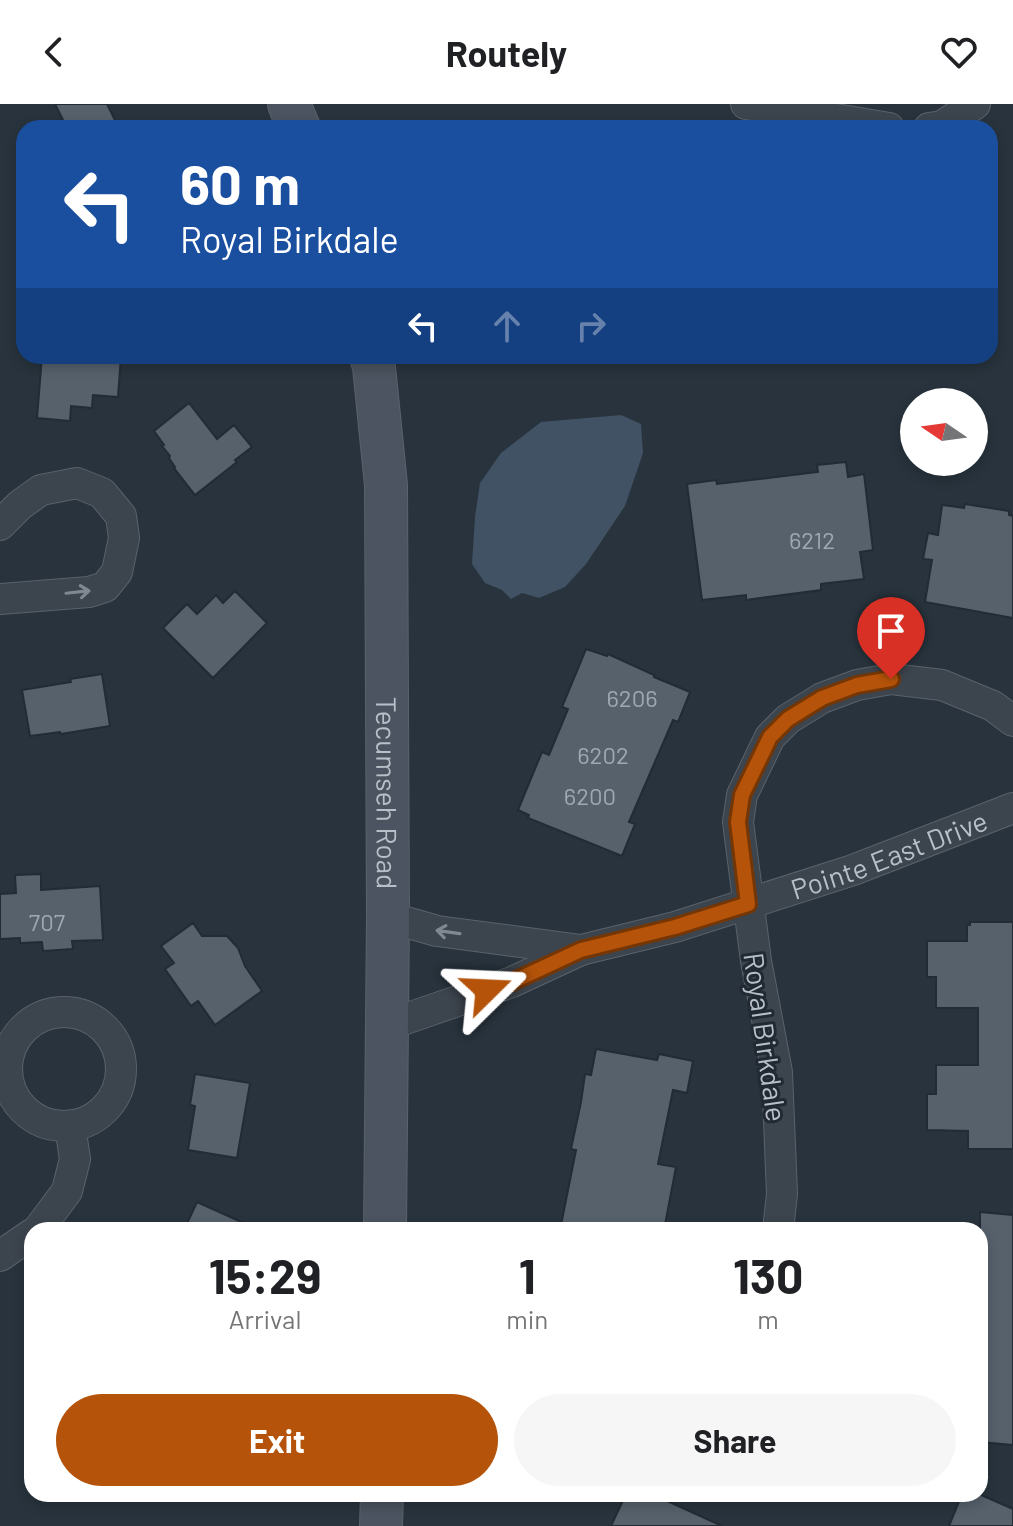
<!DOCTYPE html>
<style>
body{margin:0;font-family:Barlow,sans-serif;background:#f6f6f6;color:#202124;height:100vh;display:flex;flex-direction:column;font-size:30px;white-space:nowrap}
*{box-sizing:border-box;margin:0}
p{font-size:26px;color:#757577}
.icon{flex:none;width:44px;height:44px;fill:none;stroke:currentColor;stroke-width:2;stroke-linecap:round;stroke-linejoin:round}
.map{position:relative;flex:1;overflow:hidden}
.side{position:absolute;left:24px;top:1118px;width:964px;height:280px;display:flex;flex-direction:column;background:#fff;border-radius:24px;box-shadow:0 4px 12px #0003}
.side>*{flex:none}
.guide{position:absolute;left:16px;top:16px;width:982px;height:244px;border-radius:24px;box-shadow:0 4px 12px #0003;background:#1a4fa0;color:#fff;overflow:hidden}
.needle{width:52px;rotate:283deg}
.fabs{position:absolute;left:900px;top:284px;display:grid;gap:16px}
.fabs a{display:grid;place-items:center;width:88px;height:88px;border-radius:50%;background:#fff;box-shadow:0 4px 12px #0003;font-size:40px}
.pin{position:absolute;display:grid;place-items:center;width:68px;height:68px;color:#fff;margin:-82px -34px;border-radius:50% 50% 50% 0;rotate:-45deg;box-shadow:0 0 8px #0007}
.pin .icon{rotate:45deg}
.me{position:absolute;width:88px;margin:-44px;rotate:69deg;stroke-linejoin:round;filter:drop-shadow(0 0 6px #0008)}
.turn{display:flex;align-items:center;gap:28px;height:168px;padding:0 32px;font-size:36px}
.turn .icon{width:104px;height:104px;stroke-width:2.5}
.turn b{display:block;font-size:56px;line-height:68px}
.lanes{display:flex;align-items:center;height:76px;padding:0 32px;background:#0003;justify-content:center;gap:40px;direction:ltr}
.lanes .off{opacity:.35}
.eta{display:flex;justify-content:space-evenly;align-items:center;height:136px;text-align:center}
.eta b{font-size:48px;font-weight:700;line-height:56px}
.cta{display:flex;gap:16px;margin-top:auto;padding:16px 32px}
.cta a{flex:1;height:92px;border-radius:48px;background:#b45309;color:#fff;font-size:32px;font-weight:700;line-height:92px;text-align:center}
.cta a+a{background:#f6f6f6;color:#202124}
header{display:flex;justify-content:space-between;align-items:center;height:104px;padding:0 32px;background:#fff;font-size:36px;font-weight:700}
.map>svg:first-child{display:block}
.water{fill:#415264}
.building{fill:#56616c;stroke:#232b34;stroke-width:2}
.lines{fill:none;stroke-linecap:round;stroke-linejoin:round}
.street-casing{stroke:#5a626b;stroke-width:32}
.secondary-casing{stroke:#5a626b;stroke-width:44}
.street{stroke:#3c444d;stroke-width:30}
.secondary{stroke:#4b5460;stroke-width:42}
.oneway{stroke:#808891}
.route-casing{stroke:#753606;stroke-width:20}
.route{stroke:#b45309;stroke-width:14}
.labels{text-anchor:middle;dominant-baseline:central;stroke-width:6;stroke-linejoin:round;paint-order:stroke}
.number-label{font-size:24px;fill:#a0a8b1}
.street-label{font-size:28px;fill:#b8bfc8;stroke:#212932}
</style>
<header><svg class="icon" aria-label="back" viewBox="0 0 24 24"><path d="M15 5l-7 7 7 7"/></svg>Routely<svg class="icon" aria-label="heart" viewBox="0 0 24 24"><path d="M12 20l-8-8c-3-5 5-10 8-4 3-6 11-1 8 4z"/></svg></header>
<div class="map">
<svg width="1013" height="1422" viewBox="0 0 1013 1422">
<rect width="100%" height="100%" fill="#28333d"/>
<!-- water -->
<path class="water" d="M 621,311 L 641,320 L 643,349 L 625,402 L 586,460 L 565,483 L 539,494 L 522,489 L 511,495 L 502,486 L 485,479 L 472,460 L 475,413 L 480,379 L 501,349 L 541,318 Z"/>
<!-- building -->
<path class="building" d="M 55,0 L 107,0 L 119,24 L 67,24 Z
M 42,252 L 121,252 L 118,293 L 93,291 L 92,304 L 71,302 L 70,317 L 37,314 Z
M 189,299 L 217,335 L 234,321 L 252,343 L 235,356 L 237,358 L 195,391 L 174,364 L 175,363 L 169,354 L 170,352 L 162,342 L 164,341 L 154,327 Z
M 846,358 L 848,373 L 864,370 L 873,446 L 860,448 L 864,475 L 821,480 L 821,486 L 746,496 L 746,491 L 702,496 L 687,380 L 716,376 L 717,380 L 818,368 L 817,361 Z
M 965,400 L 1009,407 L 1009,411 L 1013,412 L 1013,514 L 925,498 L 932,456 L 923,455 L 928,429 L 938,431 L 942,401 L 964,404 Z
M 235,487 L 267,519 L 213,574 L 163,524 L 187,500 L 197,510 L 216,491 L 223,499 Z
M 586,545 L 607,552 L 608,550 L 654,571 L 654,573 L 690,588 L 678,618 L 673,616 L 629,718 L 635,720 L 622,752 L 528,714 L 529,711 L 518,706 L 542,648 L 549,651 L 568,605 L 562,603 Z
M 102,570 L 110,622 L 61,630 L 60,628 L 30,632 L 22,586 L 71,578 L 70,575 Z
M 41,770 L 41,786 L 100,782 L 103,836 L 72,837 L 73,845 L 43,847 L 42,838 L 20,839 L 20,834 L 0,835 L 0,790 L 16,789 L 15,771 Z
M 970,818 L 1013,818 L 1013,1045 L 968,1045 L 968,1027 L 927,1026 L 927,990 L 936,990 L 936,961 L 978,961 L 978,904 L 936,904 L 936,873 L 927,873 L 927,837 L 967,837 L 967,821 L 970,821 Z
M 193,819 L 202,832 L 227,832 L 238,844 L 245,862 L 262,887 L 215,921 L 198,897 L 191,902 L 165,865 L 174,859 L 161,842 Z
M 596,945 L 657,956 L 659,950 L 693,957 L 687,989 L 673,986 L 658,1060 L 676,1063 L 664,1126 L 560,1126 L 576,1046 L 571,1045 L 581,998 L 585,970 L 591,971 Z
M 195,970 L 250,979 L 237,1054 L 188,1046 L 195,1002 L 190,1001 Z
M 197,1098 L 259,1126 L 184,1126 Z
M 980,1108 L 1013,1111 L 1013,1341 L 980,1338 Z
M 626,1390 L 652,1390 L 722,1422 L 611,1422 Z
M 962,1390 L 979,1390 L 1013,1405 L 1013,1422 L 949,1422 Z"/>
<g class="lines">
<!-- street casing -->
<g class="street-casing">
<g id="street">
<path d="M 746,0 L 889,24"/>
<path d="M 929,24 L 942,22 L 975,0"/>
<path d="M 0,421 L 20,401 L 41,386 L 77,379 L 102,389 L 121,412 L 124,434 L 117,468 L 105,483 L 89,488 L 0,495"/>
<path d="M 388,813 L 437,827 L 581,846"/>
<circle cx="64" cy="965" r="57"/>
<path id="s1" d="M 388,921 L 512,878 L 581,846 L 675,823 L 853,766 L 1013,704"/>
<path d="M 38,1126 L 67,1087 L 75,1055 L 70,1022"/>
<path d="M 778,1126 L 782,1090 L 777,968 L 756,857 L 738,718 L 742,691 L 770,633 L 788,615 L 822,594 L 857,581 L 891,575 L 942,581 L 993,602 L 1013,617"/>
<path d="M 0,1152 L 32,1130"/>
</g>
</g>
<!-- secondary casing -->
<g class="secondary-casing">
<g id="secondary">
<path d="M 289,0 L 299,24"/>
<path id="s2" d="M 371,252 L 374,263 L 386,381 L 388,813 L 385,1126"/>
<path d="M 381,1422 L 382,1390"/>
</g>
</g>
<!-- street -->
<use href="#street" class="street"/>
<!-- secondary -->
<use href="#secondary" class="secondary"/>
</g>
<!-- one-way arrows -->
<defs><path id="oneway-shaft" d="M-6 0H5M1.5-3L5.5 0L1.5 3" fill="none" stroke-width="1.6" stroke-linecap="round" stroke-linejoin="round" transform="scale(2)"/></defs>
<g class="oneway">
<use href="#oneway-shaft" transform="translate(78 488) rotate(-6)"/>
<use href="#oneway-shaft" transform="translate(448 828) rotate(-172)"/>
</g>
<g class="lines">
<!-- route casing -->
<g class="route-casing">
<path id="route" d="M 487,886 L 512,878 L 581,846 L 675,823 L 748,800 L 738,718 L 742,691 L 770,633 L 788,615 L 822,594 L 857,581 L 891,575"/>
</g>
<!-- route -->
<use href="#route" class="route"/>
</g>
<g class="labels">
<!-- number labels -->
<g class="number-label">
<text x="812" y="435">6212</text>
<text x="632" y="593">6206</text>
<text x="603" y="650">6202</text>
<text x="590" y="691">6200</text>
<text x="47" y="817">707</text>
</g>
<!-- street labels -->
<g class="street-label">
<text stroke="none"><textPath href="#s2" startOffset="438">Tecumseh Road</textPath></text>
<text stroke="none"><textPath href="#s1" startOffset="530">Pointe East Drive</textPath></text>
<text transform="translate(766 933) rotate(82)">Royal Birkdale</text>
</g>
</g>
</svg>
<div class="fabs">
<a><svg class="needle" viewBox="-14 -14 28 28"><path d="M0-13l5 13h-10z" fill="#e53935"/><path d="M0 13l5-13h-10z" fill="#757577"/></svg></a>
</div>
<div class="pin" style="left:891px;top:575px;background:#d93025"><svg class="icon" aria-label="arrive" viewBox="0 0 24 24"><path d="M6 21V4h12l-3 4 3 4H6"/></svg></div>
<svg class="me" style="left:487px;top:886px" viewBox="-20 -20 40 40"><path d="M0-17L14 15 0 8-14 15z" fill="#b45309" stroke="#fff" stroke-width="4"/></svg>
<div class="guide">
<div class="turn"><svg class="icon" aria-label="left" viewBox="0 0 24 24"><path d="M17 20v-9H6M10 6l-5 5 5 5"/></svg><div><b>60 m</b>Royal Birkdale</div></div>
<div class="lanes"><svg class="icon" aria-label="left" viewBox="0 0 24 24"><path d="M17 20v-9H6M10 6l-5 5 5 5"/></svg><svg class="icon off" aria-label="ahead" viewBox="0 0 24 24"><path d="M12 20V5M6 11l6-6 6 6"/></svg><svg class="icon off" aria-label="right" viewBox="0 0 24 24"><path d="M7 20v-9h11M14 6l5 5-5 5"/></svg></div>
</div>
<section class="side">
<div class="eta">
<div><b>15:29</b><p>Arrival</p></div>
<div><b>1</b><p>min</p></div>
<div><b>130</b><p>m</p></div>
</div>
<div class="cta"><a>Exit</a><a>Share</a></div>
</section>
</div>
